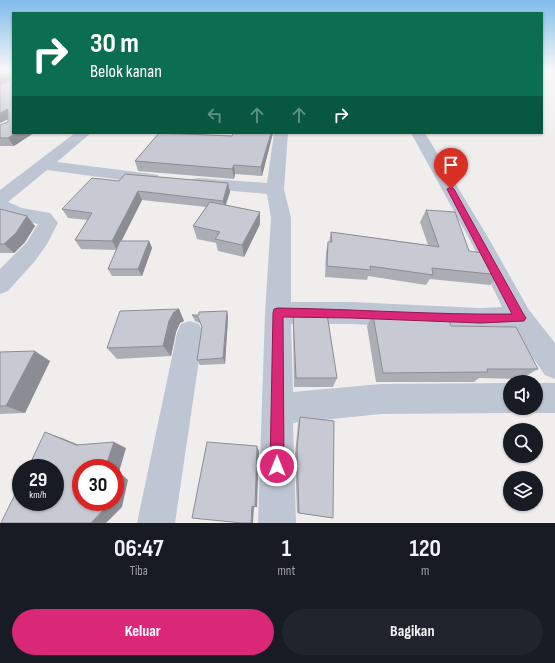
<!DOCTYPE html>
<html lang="id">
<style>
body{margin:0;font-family:"Sofia Sans Condensed",sans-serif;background:#20242c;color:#f1f3f6;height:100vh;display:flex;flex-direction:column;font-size:15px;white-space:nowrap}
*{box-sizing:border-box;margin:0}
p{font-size:13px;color:#9ea1a6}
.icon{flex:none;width:22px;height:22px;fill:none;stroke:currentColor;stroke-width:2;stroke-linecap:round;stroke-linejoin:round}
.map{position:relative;height:523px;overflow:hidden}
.panel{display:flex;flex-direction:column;background:#171b24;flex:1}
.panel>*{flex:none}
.top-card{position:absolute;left:12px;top:12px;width:531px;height:122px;border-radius:0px;box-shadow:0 1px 3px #0004;background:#0b6e4f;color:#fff;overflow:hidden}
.buttons{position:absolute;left:503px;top:375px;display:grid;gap:8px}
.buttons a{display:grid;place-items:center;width:40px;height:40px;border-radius:50%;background:#171b24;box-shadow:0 1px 3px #0004;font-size:20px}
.speed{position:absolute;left:12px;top:459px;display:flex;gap:8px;font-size:20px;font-weight:700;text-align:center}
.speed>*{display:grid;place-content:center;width:52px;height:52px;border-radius:50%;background:#171b24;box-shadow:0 1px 3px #0004;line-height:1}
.speed small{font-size:10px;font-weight:400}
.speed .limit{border:6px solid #d22;background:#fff;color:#111}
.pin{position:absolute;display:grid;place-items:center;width:34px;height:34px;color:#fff;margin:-41px -17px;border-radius:50% 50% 50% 0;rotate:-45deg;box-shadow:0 0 4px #0007}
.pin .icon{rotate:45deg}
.me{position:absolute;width:44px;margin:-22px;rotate:0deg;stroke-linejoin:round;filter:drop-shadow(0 0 3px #0008)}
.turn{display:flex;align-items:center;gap:14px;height:84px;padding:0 12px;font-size:18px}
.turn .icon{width:52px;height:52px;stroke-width:2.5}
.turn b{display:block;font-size:28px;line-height:34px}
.lanes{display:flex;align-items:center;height:38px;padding:0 12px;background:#0003;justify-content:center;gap:20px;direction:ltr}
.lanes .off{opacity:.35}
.eta{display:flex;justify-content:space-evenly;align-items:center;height:68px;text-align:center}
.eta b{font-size:24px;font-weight:700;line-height:28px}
.cta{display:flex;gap:8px;margin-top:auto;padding:8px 12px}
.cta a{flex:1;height:46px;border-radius:24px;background:#db2777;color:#fff;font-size:16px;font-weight:700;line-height:46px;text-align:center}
.cta a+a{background:#20242c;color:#f1f3f6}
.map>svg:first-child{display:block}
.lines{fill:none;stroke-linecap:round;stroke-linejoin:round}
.minor{fill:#bfc6d3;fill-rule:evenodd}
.wall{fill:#acaeb5}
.shaded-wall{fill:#8c8d94}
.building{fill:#c8cad3;stroke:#8c8d94}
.route{fill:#db2777;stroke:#8e194d}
</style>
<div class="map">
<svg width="555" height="523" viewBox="0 0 555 523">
<rect width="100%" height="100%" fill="#f0eded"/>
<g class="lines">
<!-- minor -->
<path class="minor" d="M 75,133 L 91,133 L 57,162 L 152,174 L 158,175 L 160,179 L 158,183 L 152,184 L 47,170 L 8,202 L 22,208 L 50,213 L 58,223 L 47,244 L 35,261 L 8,291 L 0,294 L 0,269 L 27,242 L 38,224 L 11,218 L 0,213 L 0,190 Z
M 274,133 L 288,133 L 284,189 L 291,218 L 291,302 L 351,302 L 480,308 L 502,307 L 472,244 L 411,133 L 425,133 L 489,239 L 529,310 L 555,343 L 555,379 L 545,375 L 513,329 L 480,330 L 351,324 L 291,324 L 293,392 L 381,384 L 510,383 L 510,408 L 521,408 L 510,413 L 381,414 L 293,423 L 296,523 L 258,523 L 265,313 L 271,218 L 267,194 L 198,188 L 192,187 L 189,183 L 192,179 L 198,178 L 267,183 Z
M 190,321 L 199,324 L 203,333 L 175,523 L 137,523 L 177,333 L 181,324 Z
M 536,383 L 555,383 L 555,413 L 536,413 L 525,409 L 536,408 Z"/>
</g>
<!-- wall -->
<path class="wall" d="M 0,70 L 13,70 L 14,146 L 0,146 L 0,125 L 8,122 L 8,119 L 0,123 L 0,85 L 10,81 L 10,80 L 0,84 Z
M 233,133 L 273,133 L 262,176 L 235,174 L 234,179 L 138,171 L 135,161 L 232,136 Z
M 119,181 L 228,183 L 230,192 L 226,205 L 260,212 L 260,224 L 244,257 L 218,251 L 216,243 L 197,239 L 193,226 L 206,207 L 142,200 L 121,241 L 149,241 L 152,248 L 142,276 L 112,276 L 108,269 L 117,250 L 81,249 L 75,240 L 88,220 L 68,218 L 62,209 Z
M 0,209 L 35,226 L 25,242 L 14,253 L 0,253 Z
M 426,210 L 469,251 L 500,275 L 490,285 L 430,279 L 426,285 L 368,276 L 367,280 L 325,277 L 326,253 L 328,242 L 329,242 L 331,232 L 428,245 L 420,222 Z
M 179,309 L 184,321 L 180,323 L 176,332 L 171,356 L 117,359 L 107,348 Z
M 227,311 L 228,318 L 225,364 L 200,365 L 197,360 L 202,327 L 200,323 L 195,321 L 192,315 L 199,315 Z
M 293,314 L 337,378 L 333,387 L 294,387 L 293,326 Z
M 373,315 L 451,326 L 538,369 L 521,379 L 479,378 L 474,382 L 376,382 L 367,326 Z
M 0,352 L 50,361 L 25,413 L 0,414 Z
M 300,417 L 333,518 L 297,513 L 295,454 L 298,424 Z"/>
<!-- shaded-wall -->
<path class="shaded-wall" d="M 8,72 L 12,79 L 0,84 L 0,75 Z
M 8,109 L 13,117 L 0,123 L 0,113 Z
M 16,133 L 34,133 L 14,146 L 8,138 Z
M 271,133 L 273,133 L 262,176 L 261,167 Z
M 234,165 L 235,174 L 234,179 L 232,169 Z
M 228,183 L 230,192 L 224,209 L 223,201 Z
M 138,191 L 142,200 L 117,250 L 112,241 Z
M 260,212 L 260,224 L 244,257 L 242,245 Z
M 27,216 L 35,226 L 25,242 L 14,253 L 4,244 Z
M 149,241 L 152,248 L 142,276 L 138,269 Z
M 179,309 L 184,321 L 180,323 L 176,332 L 171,356 L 163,346 L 169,321 L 174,312 Z
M 227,311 L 228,318 L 225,364 L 223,358 Z
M 35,351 L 50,361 L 25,413 L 6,406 Z
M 45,432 L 62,438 L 91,450 L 76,445 Z
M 114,442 L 126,448 L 119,472 L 128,480 L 122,507 L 106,523 L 91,523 L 109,502 L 115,502 L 115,468 L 105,468 Z
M 257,446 L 259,451 L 257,507 L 255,507 Z
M 252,506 L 254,507 L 253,523 L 251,523 Z"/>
<!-- building -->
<path class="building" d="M 0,70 L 13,70 L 13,133 L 16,133 L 8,138 L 0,138 L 0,125 L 8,122 L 8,109 L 0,113 L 0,85 L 10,81 L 10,73 L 8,72 L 0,75 Z
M 159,133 L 232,136 L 233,133 L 271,133 L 261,167 L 234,165 L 232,169 L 135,161 Z
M 125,174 L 228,183 L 223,201 L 138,191 L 112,241 L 75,240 L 92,213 L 62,209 L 92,178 L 119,181 Z
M 210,202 L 260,212 L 242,245 L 215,239 L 220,232 L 193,226 Z
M 0,209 L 27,216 L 16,233 L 4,244 L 0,244 Z
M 426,210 L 455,212 L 469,251 L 489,254 L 500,275 L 432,268 L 433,275 L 370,266 L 371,270 L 327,266 L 328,242 L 332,242 L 331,232 L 439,247 Z
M 120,241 L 149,241 L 138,269 L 108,269 Z
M 179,309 L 174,312 L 169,321 L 163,346 L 107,348 L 120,311 Z
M 227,311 L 223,358 L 197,360 L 202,327 L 198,317 L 192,315 L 199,315 L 199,312 Z
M 293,314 L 327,314 L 337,378 L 296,378 Z
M 373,315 L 448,318 L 451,326 L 516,327 L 538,369 L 487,369 L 488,372 L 383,373 Z
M 35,351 L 6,406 L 0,406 L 0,352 Z
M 300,417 L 334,421 L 333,518 L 299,513 L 297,449 Z
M 45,432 L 76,445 L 114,442 L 105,468 L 81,468 L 81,502 L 109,502 L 107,506 L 91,523 L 1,523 L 21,482 L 21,502 L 55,502 L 55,468 L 28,468 Z
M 207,442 L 257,446 L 255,507 L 252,506 L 251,523 L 242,523 L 192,518 Z"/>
<!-- sky -->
<linearGradient id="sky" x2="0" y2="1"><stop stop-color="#7fbbeb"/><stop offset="0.49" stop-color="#f8f7f7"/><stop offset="1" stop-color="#f8f7f7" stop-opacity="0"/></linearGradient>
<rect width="555" height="143" fill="url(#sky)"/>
<!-- route -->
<path class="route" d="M 451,187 L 454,189 L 524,315 L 526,318 L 524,321 L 480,323 L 351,318 L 283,317 L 284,466 L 282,471 L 277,473 L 272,471 L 270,466 L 273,313 L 274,309 L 278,308 C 356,309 434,315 512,314 L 447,189 Z"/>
</svg>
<div class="buttons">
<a><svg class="icon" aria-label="sound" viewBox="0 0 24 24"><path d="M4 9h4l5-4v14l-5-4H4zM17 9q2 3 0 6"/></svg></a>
<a><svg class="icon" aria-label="search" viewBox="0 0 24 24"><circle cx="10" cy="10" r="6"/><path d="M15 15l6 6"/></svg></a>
<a><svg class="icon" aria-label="layers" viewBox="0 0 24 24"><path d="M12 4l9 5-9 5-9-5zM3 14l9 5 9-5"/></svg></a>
</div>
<div class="speed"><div>29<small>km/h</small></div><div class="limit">30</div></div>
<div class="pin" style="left:451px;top:189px;background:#d93025"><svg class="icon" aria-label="arrive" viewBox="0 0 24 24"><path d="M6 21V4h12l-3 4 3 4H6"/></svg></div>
<svg class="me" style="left:277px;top:466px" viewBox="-20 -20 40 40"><circle r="17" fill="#db2777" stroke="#fff" stroke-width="3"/><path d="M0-11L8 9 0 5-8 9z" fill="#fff"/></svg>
<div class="top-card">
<div class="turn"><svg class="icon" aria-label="right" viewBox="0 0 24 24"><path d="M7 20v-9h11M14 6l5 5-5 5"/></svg><div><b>30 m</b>Belok kanan</div></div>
<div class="lanes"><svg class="icon off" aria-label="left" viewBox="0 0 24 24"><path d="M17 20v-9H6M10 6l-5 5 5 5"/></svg><svg class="icon off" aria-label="ahead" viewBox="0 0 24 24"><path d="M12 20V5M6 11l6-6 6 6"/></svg><svg class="icon off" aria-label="ahead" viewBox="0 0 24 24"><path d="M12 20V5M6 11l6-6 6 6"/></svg><svg class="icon" aria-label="right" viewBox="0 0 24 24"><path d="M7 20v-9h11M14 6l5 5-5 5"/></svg></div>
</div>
</div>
<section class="panel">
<div class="eta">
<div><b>06:47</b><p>Tiba</p></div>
<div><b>1</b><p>mnt</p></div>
<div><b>120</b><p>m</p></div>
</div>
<div class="cta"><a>Keluar</a><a>Bagikan</a></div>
</section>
